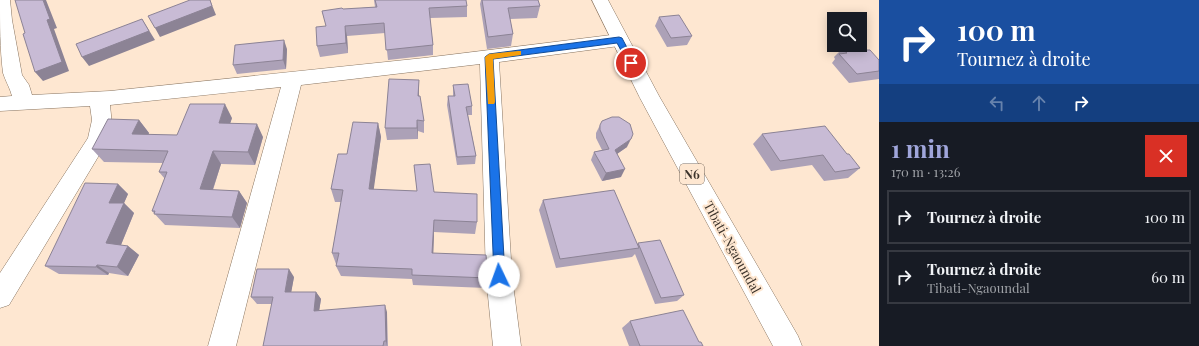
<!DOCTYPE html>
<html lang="fr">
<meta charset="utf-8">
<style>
body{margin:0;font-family:"Playfair Display",serif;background:#242831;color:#f1f3f6;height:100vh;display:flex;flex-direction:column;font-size:15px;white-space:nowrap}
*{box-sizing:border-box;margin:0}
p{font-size:13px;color:#9ea1a6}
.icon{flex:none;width:22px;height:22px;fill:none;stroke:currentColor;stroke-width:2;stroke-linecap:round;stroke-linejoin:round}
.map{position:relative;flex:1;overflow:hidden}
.details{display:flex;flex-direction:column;background:#171b24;width:320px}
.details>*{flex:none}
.hud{background:#1a4fa0;color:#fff;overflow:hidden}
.tools{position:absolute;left:827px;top:12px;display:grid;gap:8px}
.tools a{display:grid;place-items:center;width:40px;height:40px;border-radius:0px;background:#171b24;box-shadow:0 2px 10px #0003;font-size:20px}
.pin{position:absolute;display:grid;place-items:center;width:34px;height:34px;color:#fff;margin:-17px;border:2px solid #fff;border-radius:50%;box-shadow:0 1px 4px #0007}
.me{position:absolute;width:44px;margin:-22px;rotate:357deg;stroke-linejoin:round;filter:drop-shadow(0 0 3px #0008)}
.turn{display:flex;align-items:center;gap:14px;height:84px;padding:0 12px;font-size:18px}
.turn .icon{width:52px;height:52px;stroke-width:2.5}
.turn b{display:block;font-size:28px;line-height:34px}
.lanes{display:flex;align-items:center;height:38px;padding:0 12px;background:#0003;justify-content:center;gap:20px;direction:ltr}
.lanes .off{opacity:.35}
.round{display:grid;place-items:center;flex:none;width:42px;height:42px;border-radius:0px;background:#242831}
.headline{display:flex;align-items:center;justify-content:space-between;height:68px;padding:0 12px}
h1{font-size:24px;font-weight:700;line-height:30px;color:#a0a6db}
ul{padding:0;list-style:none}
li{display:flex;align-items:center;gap:12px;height:54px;margin:0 8px 6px;padding:0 4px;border:2px solid #363941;border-radius:0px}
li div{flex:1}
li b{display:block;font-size:15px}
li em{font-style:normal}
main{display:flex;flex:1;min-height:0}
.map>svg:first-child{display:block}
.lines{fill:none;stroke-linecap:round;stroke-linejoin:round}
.minor-casing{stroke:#897561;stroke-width:1}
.highway-casing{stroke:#897561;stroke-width:1}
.minor{fill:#fff;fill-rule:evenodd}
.highway{fill:#fff;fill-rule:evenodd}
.wall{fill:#aca1b7}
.shaded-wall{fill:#8c8395}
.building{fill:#c8bbd5;stroke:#8c8395}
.route{fill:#1a73e8;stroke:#114b97}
.slow{fill:#f59e0b}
.labels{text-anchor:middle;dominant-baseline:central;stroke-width:4;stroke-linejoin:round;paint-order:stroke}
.shield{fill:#fee7d1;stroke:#76695d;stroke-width:1}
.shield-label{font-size:12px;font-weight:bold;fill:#3c332b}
.street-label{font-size:13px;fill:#3c332b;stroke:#fee7d1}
</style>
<main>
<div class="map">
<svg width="879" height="346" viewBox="0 0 879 346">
<rect width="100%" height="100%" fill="#fee7d1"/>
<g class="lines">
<!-- minor casing -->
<g class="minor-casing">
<path id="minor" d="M 0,0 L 10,0 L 12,20 L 22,75 L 29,85 L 32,95 L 110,91 L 424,58 L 619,34 L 625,36 L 628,40 L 625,44 L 619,46 L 499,62 L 512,276 L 521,346 L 493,346 L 486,276 L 480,64 L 301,85 L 236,346 L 208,346 L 281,87 L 110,105 L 112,125 L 104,147 L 9,305 L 0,308 L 0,273 L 88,138 L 92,120 L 90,106 L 0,111 L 0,97 L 12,96 C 10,88 5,80 3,73 C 0,49 0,24 0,0 Z"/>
</g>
<!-- highway casing -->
<g class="highway-casing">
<path id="highway" d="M 592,0 L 608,0 L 659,96 L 798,336 L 802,346 L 773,346 L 640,98 Z"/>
</g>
<!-- minor -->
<use href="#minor" class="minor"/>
<!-- highway -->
<use href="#highway" class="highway"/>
</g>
<!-- wall -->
<path class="wall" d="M 374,0 L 467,6 L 467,17 L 430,18 L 433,45 L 433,55 L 388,60 L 385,33 L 347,36 L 348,53 L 320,57 L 317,46 L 326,26 L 322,11 L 375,7 Z
M 481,0 L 538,0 L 540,6 L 537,18 L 510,19 L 513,34 L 511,46 L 487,49 L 480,4 Z
M 659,17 L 692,36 L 687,45 L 667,47 L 655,26 Z
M 287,49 L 286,69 L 237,74 L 233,65 Z
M 842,49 L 879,60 L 879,79 L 849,83 L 832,63 L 835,59 L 834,57 Z
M 419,80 L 419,96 L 424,121 L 424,133 L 418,131 L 418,139 L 387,140 L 385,128 Z
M 453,85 L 472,106 L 472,115 L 468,115 L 476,156 L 475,164 L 457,165 L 447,105 L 448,96 L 453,96 Z
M 232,118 L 230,123 L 263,137 L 255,165 L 221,164 L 213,190 L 239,191 L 247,203 L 240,228 L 165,225 L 152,211 L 165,179 L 159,172 L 163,163 L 104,162 L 92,149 L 139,120 L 149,133 L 148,135 L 177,135 Z
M 378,123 L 381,137 L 373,190 L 417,191 L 414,165 L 434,192 L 477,222 L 475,234 L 434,232 L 433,253 L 488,278 L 486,288 L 413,285 L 412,279 L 341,276 L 336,266 L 337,264 L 336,264 L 332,253 L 341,202 L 335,202 L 331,189 L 347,154 Z
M 600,125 L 627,147 L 617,154 L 621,177 L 602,181 L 591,160 L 594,152 L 602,150 L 596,138 L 596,133 Z
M 762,134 L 847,154 L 860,168 L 848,178 L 824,181 L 812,165 L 771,171 L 753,144 Z
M 118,184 L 128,194 L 124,203 L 134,213 L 121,245 L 128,246 L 139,255 L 128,276 L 109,273 L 108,275 L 59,274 L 45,266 Z
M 543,200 L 638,244 L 638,243 L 684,295 L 677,301 L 655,304 L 635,254 L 632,257 L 556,268 L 539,210 Z
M 294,277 L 291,292 L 316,292 L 321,299 L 319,311 L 387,312 L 388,346 L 263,346 L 272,304 L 257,304 L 251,297 Z
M 630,321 L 699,342 L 703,346 L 629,346 L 622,328 Z"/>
<!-- shaded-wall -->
<path class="shaded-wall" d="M 43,0 L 46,0 L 57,28 L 54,29 L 69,71 L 43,81 L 35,72 L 47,20 Z
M 210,0 L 216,15 L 160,37 L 155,28 Z
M 142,19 L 155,40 L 89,66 L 82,57 Z
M 345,26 L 347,36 L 348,53 L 346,43 Z
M 284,40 L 287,49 L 286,69 L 283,60 Z
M 419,80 L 419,107 L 418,96 Z
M 225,104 L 232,118 L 226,136 L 219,123 Z
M 139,120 L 149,133 L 143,147 L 132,134 Z
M 417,120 L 418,131 L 418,139 L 417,128 Z
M 378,123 L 381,137 L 372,202 L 369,189 Z
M 257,124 L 263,137 L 255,165 L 248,152 Z
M 631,139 L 627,147 L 611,158 L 615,150 Z
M 213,151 L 221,164 L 209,201 L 200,189 Z
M 625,169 L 621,177 L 602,181 L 606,173 Z
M 118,184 L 128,194 L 124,203 L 134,213 L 118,252 L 106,243 L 109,203 Z
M 239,191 L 247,203 L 240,228 L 232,217 Z
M 434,220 L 434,232 L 433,263 L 432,253 Z
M 128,246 L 139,255 L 128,276 L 117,267 Z
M 97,265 L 109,273 L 108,275 L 96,267 Z
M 289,269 L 294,277 L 290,299 L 285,292 Z
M 316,292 L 321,299 L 318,318 L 314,311 Z
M 385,305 L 387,312 L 387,346 L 386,341 Z"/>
<!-- building -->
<path class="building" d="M 15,0 L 43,0 L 50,19 L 47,20 L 62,62 L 35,72 L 23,34 L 25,33 Z
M 190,0 L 210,0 L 212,6 L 155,28 L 148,16 Z
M 375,0 L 466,0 L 467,6 L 429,8 L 433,45 L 386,50 L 384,23 L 345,26 L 346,43 L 317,46 L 316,27 L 326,26 L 322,11 L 342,8 L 343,9 L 377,7 Z
M 482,0 L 538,0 L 540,6 L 508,8 L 513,34 L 488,37 Z
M 679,15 L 692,36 L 671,38 L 659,17 Z
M 142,19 L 149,31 L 82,57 L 76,44 Z
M 284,40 L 283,60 L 233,65 L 235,45 Z
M 860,44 L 867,50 L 870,50 L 879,60 L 879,71 L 857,74 L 839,54 L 847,53 L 842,49 L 854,45 L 860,45 Z
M 389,79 L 419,80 L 418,96 L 420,96 L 424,121 L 417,120 L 417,128 L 385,128 Z
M 468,84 L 472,106 L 466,107 L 476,156 L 457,157 L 448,96 L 455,96 L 453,85 Z
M 190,104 L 225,104 L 219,123 L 257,124 L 248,152 L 213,151 L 200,189 L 239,191 L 232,217 L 154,214 L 155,211 L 152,211 L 167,172 L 159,172 L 168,151 L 92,149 L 108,119 L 139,120 L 132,134 L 177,135 Z
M 612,117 L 619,117 L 630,124 L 633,134 L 631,139 L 615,150 L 625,169 L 606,173 L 594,152 L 609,149 L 600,130 L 600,125 L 602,121 Z
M 353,122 L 378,123 L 369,189 L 417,191 L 414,165 L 430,164 L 434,192 L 477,194 L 477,222 L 434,220 L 432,253 L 486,255 L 488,278 L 412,275 L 412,269 L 336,266 L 339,253 L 332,253 L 343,190 L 331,189 L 338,154 L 347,154 Z
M 825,126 L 847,154 L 849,154 L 860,168 L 835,172 L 823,155 L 780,161 L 762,134 Z
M 85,183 L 118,184 L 109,203 L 124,203 L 106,243 L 128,246 L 117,267 L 97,265 L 96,267 L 45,266 Z
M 614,190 L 639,248 L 560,259 L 543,200 Z
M 660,240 L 684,295 L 661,298 L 638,243 Z
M 257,269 L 289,269 L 285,292 L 316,292 L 314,311 L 385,305 L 386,341 L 384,341 L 383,346 L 263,346 L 273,297 L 251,297 Z
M 683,310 L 699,342 L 701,342 L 703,346 L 640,346 L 630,321 Z"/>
<!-- route -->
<path class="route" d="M 619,37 L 622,38 L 635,63 L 634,65 L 629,65 L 617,43 L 493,59 L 505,276 L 503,279 L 499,280 L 496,279 L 494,276 L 485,57 L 489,54 Z"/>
<!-- slow -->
<path class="slow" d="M 518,51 L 521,51 L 521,55 L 493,59 L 495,102 L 494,104 L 488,104 L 485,57 L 489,54 Z"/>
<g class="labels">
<!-- shield labels -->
<rect class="shield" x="680" y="164" width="24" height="20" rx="3"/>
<g class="shield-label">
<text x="692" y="174">N6</text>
</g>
<!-- street labels -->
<g class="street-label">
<text transform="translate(733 247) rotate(61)">Tibati-Ngaoundal</text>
</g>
</g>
</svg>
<div class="tools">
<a><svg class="icon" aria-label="search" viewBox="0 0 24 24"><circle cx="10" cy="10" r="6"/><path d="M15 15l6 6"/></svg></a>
</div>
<div class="pin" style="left:631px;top:63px;background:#d93025"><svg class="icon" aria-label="arrive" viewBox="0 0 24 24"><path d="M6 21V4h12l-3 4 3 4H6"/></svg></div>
<svg class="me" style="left:499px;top:276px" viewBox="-20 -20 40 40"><circle r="19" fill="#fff"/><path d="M0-13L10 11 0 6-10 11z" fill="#1a73e8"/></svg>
</div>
<section class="details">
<div class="hud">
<div class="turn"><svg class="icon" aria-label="right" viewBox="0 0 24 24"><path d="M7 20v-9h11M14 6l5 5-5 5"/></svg><div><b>100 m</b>Tournez à droite</div></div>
<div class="lanes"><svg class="icon off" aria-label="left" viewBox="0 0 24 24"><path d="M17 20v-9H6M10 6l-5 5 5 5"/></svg><svg class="icon off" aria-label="ahead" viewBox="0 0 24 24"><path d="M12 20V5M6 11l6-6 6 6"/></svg><svg class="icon" aria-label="right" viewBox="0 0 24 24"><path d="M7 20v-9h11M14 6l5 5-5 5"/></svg></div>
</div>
<div class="headline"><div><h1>1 min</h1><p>170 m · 13:26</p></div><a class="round" style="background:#d93025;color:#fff"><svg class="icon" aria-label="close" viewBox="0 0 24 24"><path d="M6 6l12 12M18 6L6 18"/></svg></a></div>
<ul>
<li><svg class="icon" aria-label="right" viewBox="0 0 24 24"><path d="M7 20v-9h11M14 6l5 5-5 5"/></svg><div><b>Tournez à droite</b></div><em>100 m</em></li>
<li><svg class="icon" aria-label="right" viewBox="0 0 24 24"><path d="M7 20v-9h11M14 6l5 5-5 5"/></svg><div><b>Tournez à droite</b><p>Tibati-Ngaoundal</p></div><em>60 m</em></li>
</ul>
</section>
</main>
